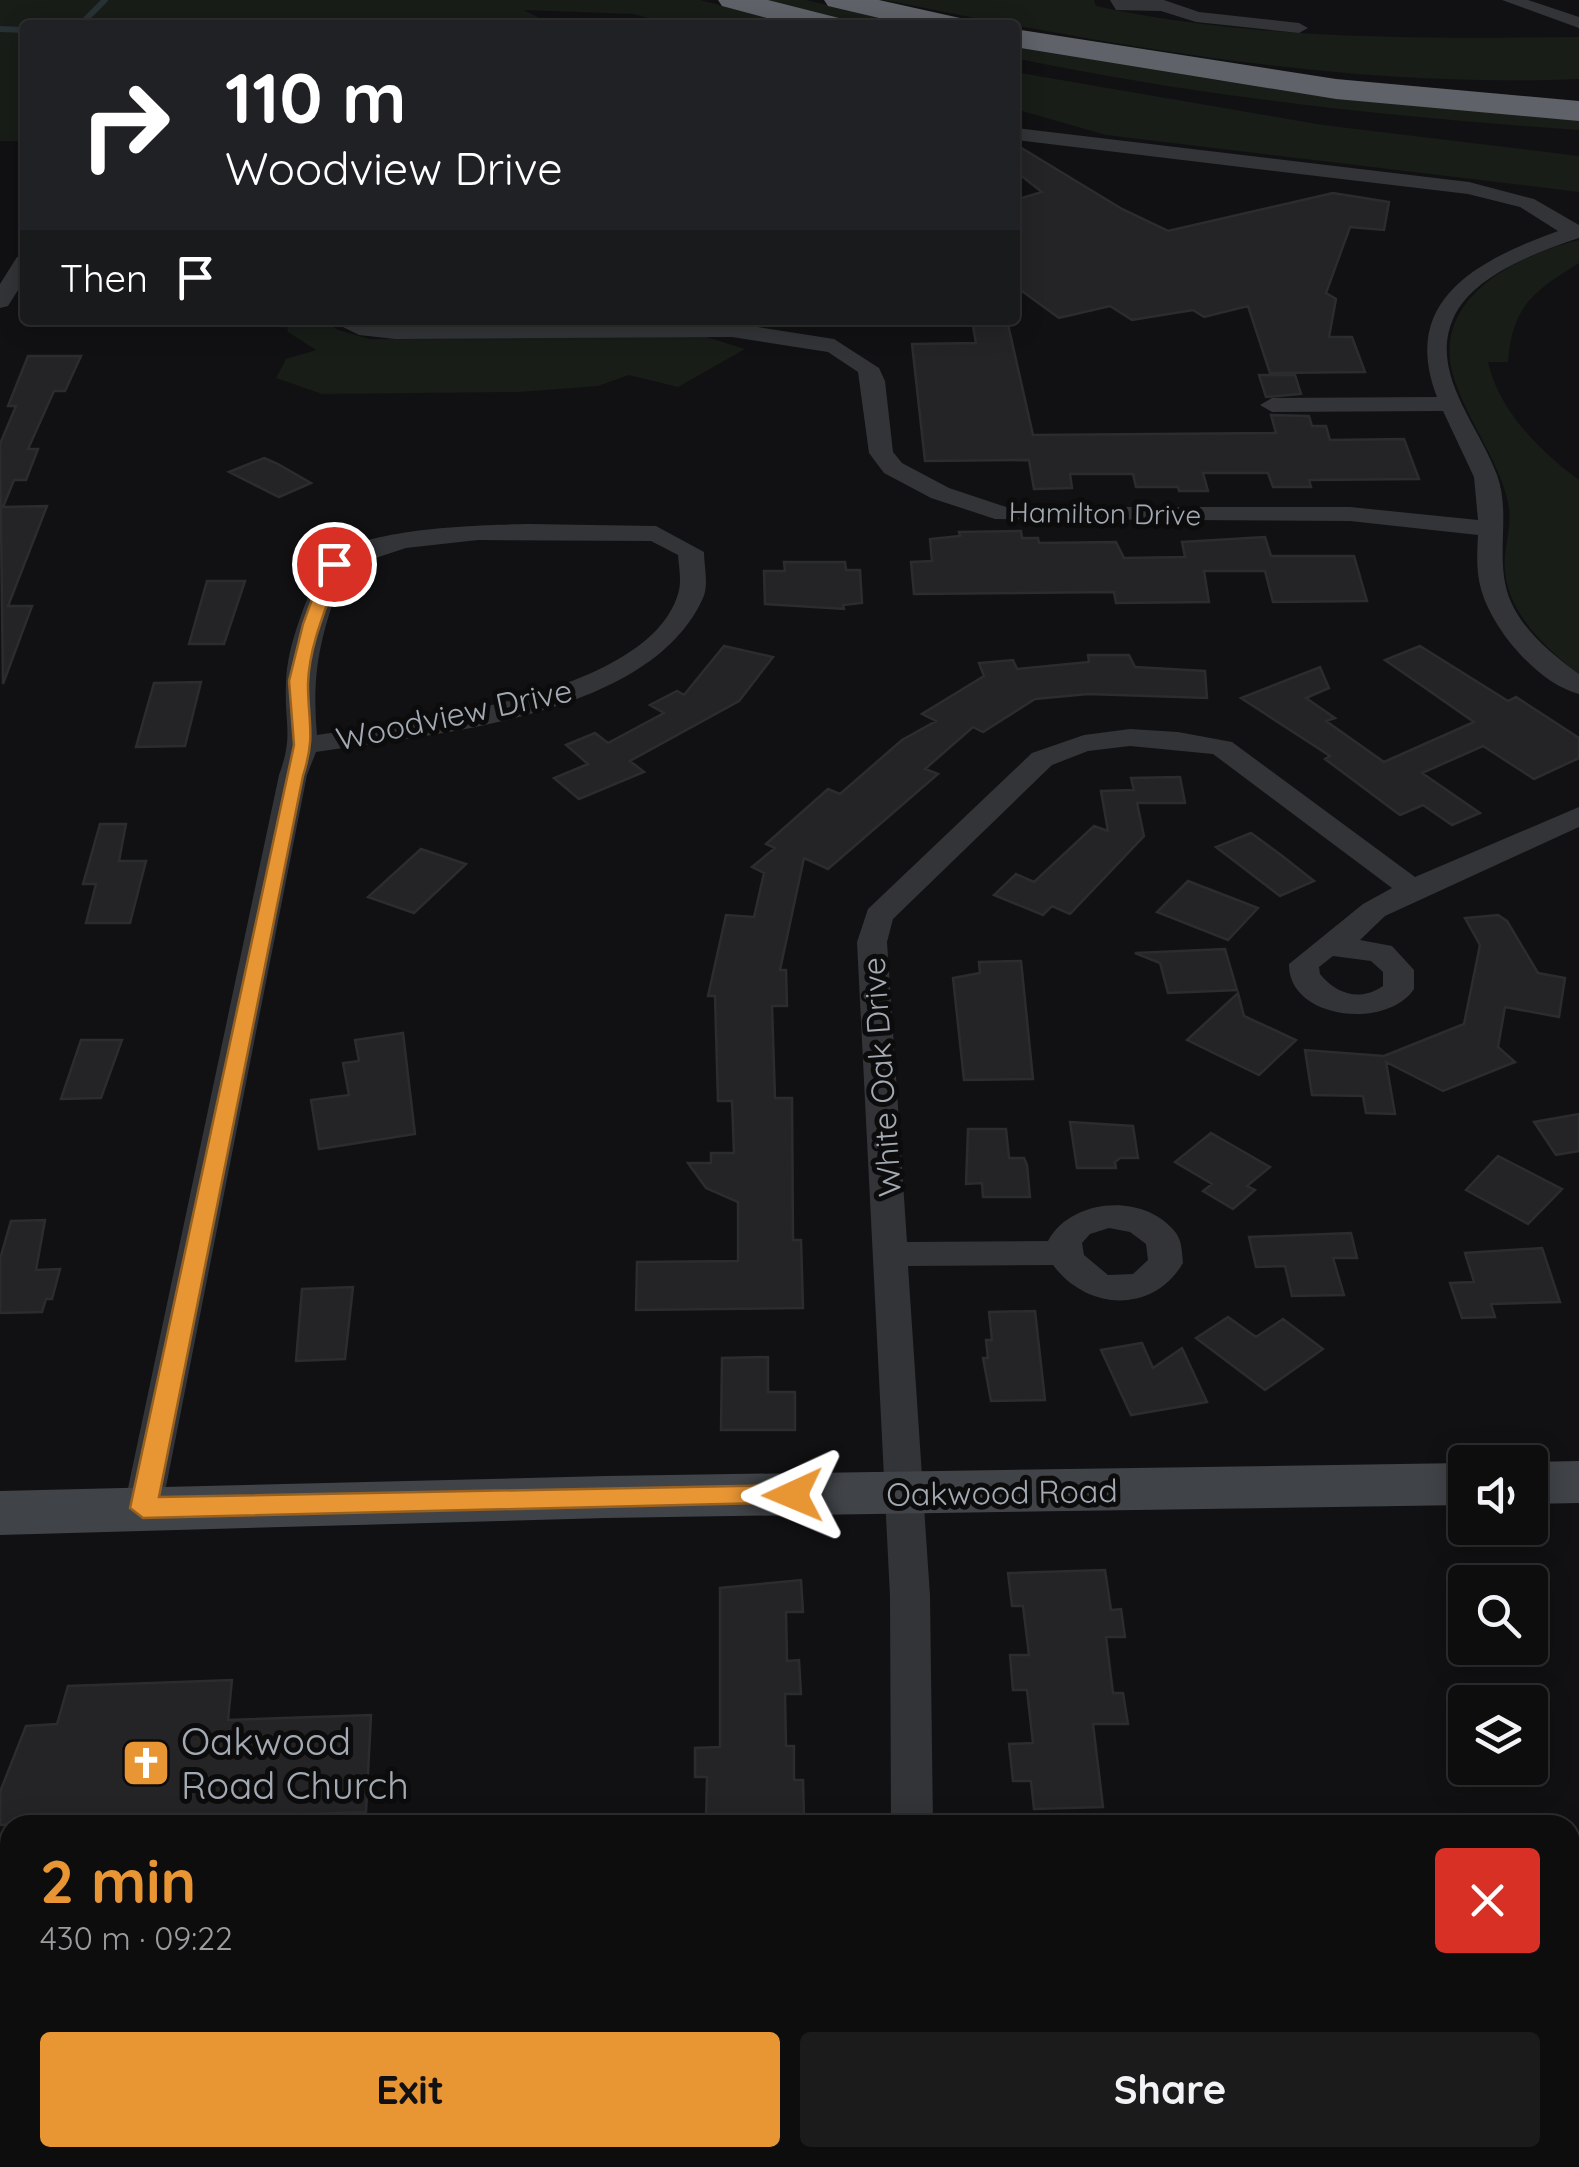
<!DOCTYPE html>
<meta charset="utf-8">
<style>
body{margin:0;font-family:Quicksand,sans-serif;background:#1b1b1c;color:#f1f3f6;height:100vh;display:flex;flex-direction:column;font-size:38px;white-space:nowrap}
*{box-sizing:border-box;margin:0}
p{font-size:32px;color:#9a9c9e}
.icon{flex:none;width:55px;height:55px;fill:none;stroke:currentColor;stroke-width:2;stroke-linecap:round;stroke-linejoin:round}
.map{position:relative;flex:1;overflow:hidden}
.drawer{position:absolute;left:0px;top:1815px;width:1580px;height:352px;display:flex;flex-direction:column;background:#0d0d0e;border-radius:30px 30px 0 0;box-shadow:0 5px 25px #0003,0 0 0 2px #2d2d2e}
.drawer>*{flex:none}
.guide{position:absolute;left:20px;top:20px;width:1000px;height:305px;border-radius:10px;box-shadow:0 5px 25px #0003,0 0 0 2px #2d2d2e;background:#202124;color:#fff;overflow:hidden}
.controls{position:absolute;left:1448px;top:1445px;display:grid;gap:20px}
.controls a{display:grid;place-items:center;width:100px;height:100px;border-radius:10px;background:#0d0d0e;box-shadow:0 5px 25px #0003,0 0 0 2px #2d2d2e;font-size:50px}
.pin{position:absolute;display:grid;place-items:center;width:85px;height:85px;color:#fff;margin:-42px;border:5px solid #fff;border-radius:50%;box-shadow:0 2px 10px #0007}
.me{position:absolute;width:110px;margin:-55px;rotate:269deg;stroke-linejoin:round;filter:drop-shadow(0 0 8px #0008)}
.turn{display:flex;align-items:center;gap:35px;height:210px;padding:0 40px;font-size:45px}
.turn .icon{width:130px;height:130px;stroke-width:2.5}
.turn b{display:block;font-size:70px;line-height:85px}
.then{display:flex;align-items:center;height:95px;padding:0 40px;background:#0003;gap:20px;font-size:38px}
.round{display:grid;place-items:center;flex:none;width:105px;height:105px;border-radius:10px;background:#1b1b1c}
.overview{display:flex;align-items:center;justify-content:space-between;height:170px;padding:0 40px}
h1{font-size:60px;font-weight:700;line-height:75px;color:#e89533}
.cta{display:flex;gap:20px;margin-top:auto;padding:20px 40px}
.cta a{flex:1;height:115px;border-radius:10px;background:#e89533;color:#111;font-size:40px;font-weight:700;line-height:115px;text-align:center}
.cta a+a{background:#1b1b1c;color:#f1f3f6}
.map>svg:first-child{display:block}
.green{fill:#181d18}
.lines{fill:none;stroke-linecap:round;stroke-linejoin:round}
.stream{stroke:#283135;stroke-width:6}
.building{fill:#242427;stroke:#2b2c2e;stroke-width:2.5}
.street{fill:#323437;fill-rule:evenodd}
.secondary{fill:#404347;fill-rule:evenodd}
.highway{fill:#5f6268;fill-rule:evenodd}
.route{fill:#e89533;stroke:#976121;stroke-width:2.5}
.labels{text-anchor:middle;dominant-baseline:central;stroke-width:10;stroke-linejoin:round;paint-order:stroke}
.far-street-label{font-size:28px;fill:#a3aab3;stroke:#0c0c0d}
.street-label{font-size:32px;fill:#a3aab3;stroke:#0c0c0d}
.near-poi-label{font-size:38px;fill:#a3aab3;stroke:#0c0c0d;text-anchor:start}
</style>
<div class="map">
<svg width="1579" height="2167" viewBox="0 0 1579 2167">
<rect width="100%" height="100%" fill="#111113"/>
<!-- green -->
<path class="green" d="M 0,0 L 700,0 L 797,25 L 677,25 L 633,14 L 524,10 L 553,25 L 25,25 L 25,141 L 0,141 Z
M 760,0 L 806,0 L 913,25 L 861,25 Z
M 884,0 L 1094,0 L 1096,6 C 1253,40 1419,39 1579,37 L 1579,79 C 1345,89 1110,45 884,0 Z
M 1015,46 L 1216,80 L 1579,118 L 1579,130 C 1391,117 1200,97 1015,58 Z
M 1015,72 L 1323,125 L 1579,156 L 1579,192 L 1106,135 L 1015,109 Z
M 1579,240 L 1579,263 C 1534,291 1512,306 1508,362 L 1488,362 C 1499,411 1540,451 1579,480 L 1579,674 C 1543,646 1500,607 1505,556 C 1507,537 1512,522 1508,502 C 1498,458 1466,419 1453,375 C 1431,297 1518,255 1579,240 Z
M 286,320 L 325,320 L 338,330 L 370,339 L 703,336 L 745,349 L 678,387 L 629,375 L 598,386 L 519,392 L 322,394 L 276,378 L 286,359 L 316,350 L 288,332 Z"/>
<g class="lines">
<!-- stream -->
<path class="stream" d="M 80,25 L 105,0
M 0,29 L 25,30"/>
</g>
<!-- building -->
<path class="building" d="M 1015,144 L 1122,209 L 1168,231 L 1333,193 L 1389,202 L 1384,230 L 1350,227 L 1326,293 L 1336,299 L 1329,337 L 1352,337 L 1365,372 L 1270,373 L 1248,306 L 1204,317 L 1193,310 L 1132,320 L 1110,306 L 1059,318 L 1015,286 L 1015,200 L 1042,192 L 1015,171 Z
M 972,320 L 1007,320 L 1033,435 L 1276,433 L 1271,415 L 1309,416 L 1312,426 L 1326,426 L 1330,440 L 1404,439 L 1419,479 L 1309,480 L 1311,487 L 1273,487 L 1268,473 L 1203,473 L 1208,491 L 1179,491 L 1178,487 L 1136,487 L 1133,474 L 1070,474 L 1072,488 L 1034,489 L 1029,460 L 925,461 L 912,344 L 976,343 Z
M 28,356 L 81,356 L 65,391 L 54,391 L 28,449 L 38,449 L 26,480 L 14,480 L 3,507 L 47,506 L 8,606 L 32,606 L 3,684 L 0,444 L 16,406 L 8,406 Z
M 1259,375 L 1295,375 L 1301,394 L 1266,397 Z
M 264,458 L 278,464 L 311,483 L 279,497 L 229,472 Z
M 1021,531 L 1022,538 L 1038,538 L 1039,543 L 1116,542 L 1124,558 L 1185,557 L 1182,542 L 1265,537 L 1271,556 L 1354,556 L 1367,601 L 1273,602 L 1265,571 L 1204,571 L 1209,602 L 1116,603 L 1114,592 L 914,594 L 911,562 L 932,561 L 930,539 L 960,536 L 959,532 Z
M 784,562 L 845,562 L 846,570 L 860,570 L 862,603 L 843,605 L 844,609 L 765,604 L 764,571 L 785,571 Z
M 207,581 L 245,581 L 224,644 L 189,644 Z
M 724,646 L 773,657 L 739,701 L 630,761 L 644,772 L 579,799 L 554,778 L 588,764 L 566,745 L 595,733 L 608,743 L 664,713 L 650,705 L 677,691 L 684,695 Z
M 1420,646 L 1508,701 L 1516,697 L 1579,738 L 1579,758 L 1534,779 L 1483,746 L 1422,773 L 1480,813 L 1452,825 L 1423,805 L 1400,815 L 1325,759 L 1330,756 L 1241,698 L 1320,667 L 1329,688 L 1306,698 L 1335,718 L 1326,721 L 1384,762 L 1474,722 L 1385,660 Z
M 1088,655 L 1129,655 L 1135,667 L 1205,671 L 1207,698 L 1088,694 L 1035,699 L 983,732 L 973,727 L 925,769 L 938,774 L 828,869 L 804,858 L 780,970 L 786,970 L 787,1006 L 772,1006 L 775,1098 L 792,1098 L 793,1240 L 801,1240 L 803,1308 L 636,1310 L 637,1262 L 738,1261 L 738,1202 L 706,1188 L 688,1163 L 711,1163 L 711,1153 L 734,1153 L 732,1101 L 718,1101 L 715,996 L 708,996 L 726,915 L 754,917 L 764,873 L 752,867 L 775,848 L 766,844 L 828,789 L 840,794 L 902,740 L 936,721 L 922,714 L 984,676 L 979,663 L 1013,660 L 1017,669 L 1089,662 Z
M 201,682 L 185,746 L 136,747 L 154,683 Z
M 1180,777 L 1185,803 L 1137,803 L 1144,836 L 1070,914 L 1052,906 L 1043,915 L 994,895 L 1016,874 L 1034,882 L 1094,826 L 1108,831 L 1101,791 L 1134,790 L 1131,778 Z
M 100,824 L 126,824 L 119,861 L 146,861 L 130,923 L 86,923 L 96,884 L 83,884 Z
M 1251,833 L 1281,855 L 1314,881 L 1280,896 L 1216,847 Z
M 421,849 L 466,864 L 414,913 L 368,897 Z
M 1188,881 L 1258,908 L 1228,940 L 1157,912 Z
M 1498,915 L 1507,921 L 1538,973 L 1565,978 L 1559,1017 L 1505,1007 L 1498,1047 L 1515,1062 L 1443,1091 L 1386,1062 L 1395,1114 L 1366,1113 L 1363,1096 L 1312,1095 L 1305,1050 L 1384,1056 L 1464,1024 L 1480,945 L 1465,918 Z
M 1225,949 L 1237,990 L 1168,993 L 1160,963 L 1135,953 Z
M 1021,961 L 1033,1079 L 964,1080 L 953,978 L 980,973 L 979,962 Z
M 1238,993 L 1244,1016 L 1296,1040 L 1259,1075 L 1187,1040 Z
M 403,1033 L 415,1134 L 319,1149 L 311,1100 L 349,1095 L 343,1063 L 359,1061 L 355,1040 Z
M 81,1040 L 122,1040 L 101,1098 L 61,1099 Z
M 1579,1114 L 1579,1151 L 1556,1155 L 1534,1122 Z
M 1070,1122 L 1133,1126 L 1138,1158 L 1120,1158 L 1115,1162 L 1116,1168 L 1077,1168 Z
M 968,1129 L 1006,1129 L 1009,1158 L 1024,1158 L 1027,1165 L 1030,1197 L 983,1197 L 982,1183 L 966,1184 Z
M 1211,1133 L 1270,1167 L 1247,1186 L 1255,1190 L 1233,1209 L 1203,1191 L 1212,1184 L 1175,1162 Z
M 1498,1156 L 1562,1189 L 1528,1224 L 1466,1190 Z
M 45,1220 L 36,1270 L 60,1269 L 52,1299 L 46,1299 L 42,1312 L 0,1313 L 0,1259 L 11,1221 Z
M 1351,1233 L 1357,1258 L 1333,1258 L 1344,1295 L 1292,1296 L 1285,1266 L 1256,1267 L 1249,1237 Z
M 1542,1248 L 1560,1302 L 1491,1304 L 1495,1317 L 1462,1318 L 1450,1283 L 1474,1282 L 1465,1253 Z
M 353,1287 L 345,1359 L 296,1361 L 302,1289 Z
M 1035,1311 L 1045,1400 L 991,1401 L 983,1358 L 988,1358 L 986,1340 L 992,1340 L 989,1312 Z
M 1228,1317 L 1256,1337 L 1283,1319 L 1323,1349 L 1265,1390 L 1196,1338 Z
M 1142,1343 L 1153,1368 L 1182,1348 L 1207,1402 L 1131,1415 L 1101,1350 Z
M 768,1357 L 768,1392 L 795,1392 L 795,1430 L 721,1430 L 722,1358 Z
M 1105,1570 L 1111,1610 L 1121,1609 L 1125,1637 L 1106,1637 L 1113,1693 L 1123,1693 L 1128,1724 L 1093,1724 L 1103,1807 L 1034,1809 L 1031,1781 L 1013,1781 L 1009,1744 L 1033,1743 L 1027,1690 L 1013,1690 L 1010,1655 L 1029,1655 L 1023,1606 L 1012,1606 L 1008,1573 Z
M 801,1580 L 803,1612 L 786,1612 L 787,1661 L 799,1660 L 801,1694 L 785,1694 L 786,1746 L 794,1746 L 794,1780 L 803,1780 L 804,1817 L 706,1818 L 707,1777 L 695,1777 L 695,1748 L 720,1747 L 720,1588 Z
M 232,1680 L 228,1720 L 371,1715 L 366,1812 L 0,1825 L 0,1792 L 26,1726 L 57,1724 L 68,1686 Z"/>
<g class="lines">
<!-- street -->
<path class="street" d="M 1110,0 L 1164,0 L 1199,12 L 1299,23 L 1308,28 L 1299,33 L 1196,22 L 1161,11 L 1116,10 Z
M 1502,0 L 1528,0 L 1579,17 L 1579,28 Z
M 1015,128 L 1469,182 L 1534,199 L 1579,225 L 1579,238 C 1538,252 1472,275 1453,319 C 1429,373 1480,427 1497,475 C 1512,516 1493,561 1511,602 C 1525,633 1553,655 1579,674 L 1579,694 C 1538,684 1492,629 1481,589 C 1476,572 1477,553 1478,535 L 1350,521 L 995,519 L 931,498 L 884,473 L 869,453 L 858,372 L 828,352 L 732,337 L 395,339 L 359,335 L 329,320 L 395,325 L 732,323 L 834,339 L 879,368 L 885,381 L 893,452 L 902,463 L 949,488 L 1006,507 L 1350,507 L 1478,520 L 1474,477 L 1443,411 L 1272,412 L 1260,405 L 1272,398 L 1437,397 C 1399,299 1479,260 1558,231 L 1520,207 L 1468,194 L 1015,140 Z
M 25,256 L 25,279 L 8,306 L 0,308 L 0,284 L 17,257 Z
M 529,524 L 656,526 L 704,552 C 704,566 709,585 703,598 C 649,719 429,734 316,752 L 307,775 L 162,1507 L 157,1517 L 143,1522 L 129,1517 L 124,1507 L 279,775 C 294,735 284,723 286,683 C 287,643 307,601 321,564 C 353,527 482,525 529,524 ZM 478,540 L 651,541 L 678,555 C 679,568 682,582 678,594 C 647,697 407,721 317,735 C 311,667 322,632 345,568 L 406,548 Z
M 1130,729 L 1178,732 L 1232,742 L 1415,877 L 1579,807 L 1579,827 L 1385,916 L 1360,940 L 1392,946 L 1414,970 L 1414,989 C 1387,1030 1288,1020 1289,964 L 1363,904 L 1392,888 L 1213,754 L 1130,746 L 1088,751 L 1052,765 L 893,919 L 887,942 L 907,1242 L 1048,1241 C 1071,1198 1145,1192 1176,1233 C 1182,1241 1182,1253 1183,1263 C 1153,1314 1087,1311 1053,1265 L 908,1266 L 930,1596 L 933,1825 L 891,1825 L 890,1596 L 857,942 L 868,909 L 1032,753 L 1084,735 ZM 1333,956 L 1371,961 L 1383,972 L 1383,986 C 1360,1002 1336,994 1320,974 L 1319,967 ZM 1109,1228 L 1130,1232 L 1146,1244 L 1148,1260 L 1133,1274 L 1108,1275 L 1084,1255 L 1082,1243 L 1090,1234 Z
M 918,2158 L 965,2158 L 967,2167 L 919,2167 Z"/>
<!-- secondary -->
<path class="secondary" d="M 1579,1461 L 1579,1503 L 1530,1504 L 1528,1462 Z
M 1465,1463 L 1465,1505 L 606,1518 L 0,1535 L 0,1491 L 606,1476 Z"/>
<!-- highway -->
<path class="highway" d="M 718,0 L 768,0 L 839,18 L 843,25 L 793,25 L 722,6 Z
M 824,0 L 879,0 L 960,18 L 964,25 L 909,25 L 828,6 Z
M 1015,29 L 1336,79 L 1579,101 L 1579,121 L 1336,99 L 1015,47 Z"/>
</g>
<!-- route -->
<path class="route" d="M 334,558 L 342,564 C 329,601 309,644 308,684 C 308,722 316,736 303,776 L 159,1497 L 793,1485 L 806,1495 L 802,1502 L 143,1518 L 130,1508 L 294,745 L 289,681 L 303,624 L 325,564 Z"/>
<!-- icons -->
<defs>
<g id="church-square" transform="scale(2.5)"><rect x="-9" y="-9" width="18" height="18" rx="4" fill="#e89533" stroke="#0c0c0d"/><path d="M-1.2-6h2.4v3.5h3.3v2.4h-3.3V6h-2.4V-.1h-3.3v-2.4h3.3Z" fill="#fff"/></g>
</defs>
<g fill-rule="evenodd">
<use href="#church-square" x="146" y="1763"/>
</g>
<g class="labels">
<!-- far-street labels -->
<g class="far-street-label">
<text transform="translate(1105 513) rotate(1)">Hamilton Drive</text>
</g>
<!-- street labels -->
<g class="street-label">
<text transform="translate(454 714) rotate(-12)">Woodview Drive</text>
<text transform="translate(881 1077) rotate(-94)">White Oak Drive</text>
<text transform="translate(1002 1492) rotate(-1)">Oakwood Road</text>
</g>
<!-- near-poi labels -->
<g class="near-poi-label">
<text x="181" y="1741">Oakwood<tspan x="181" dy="44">Road Church</tspan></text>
</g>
</g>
</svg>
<div class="controls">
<a><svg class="icon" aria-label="sound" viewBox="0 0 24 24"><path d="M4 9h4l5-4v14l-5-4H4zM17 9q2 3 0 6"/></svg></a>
<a><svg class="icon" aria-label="search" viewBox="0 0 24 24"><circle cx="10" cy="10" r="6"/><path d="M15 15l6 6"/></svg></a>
<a><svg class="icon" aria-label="layers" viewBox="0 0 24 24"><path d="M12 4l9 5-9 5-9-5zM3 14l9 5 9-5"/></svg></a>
</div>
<div class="pin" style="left:334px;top:564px;background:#d93025"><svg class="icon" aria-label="arrive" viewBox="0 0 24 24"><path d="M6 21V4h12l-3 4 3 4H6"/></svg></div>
<svg class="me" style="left:793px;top:1495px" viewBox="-20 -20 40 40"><path d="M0-17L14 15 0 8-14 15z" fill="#e89533" stroke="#fff" stroke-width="4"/></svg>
<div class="guide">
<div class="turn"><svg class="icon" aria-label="right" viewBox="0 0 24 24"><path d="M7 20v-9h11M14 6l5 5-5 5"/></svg><div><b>110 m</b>Woodview Drive</div></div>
<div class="then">Then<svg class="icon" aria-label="arrive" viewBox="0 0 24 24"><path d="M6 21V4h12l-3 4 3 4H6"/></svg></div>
</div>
<section class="drawer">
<div class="overview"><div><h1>2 min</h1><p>430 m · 09:22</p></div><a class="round" style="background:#d93025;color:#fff"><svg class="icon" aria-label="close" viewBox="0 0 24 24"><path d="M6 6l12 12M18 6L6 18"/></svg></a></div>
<div class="cta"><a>Exit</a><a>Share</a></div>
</section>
</div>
